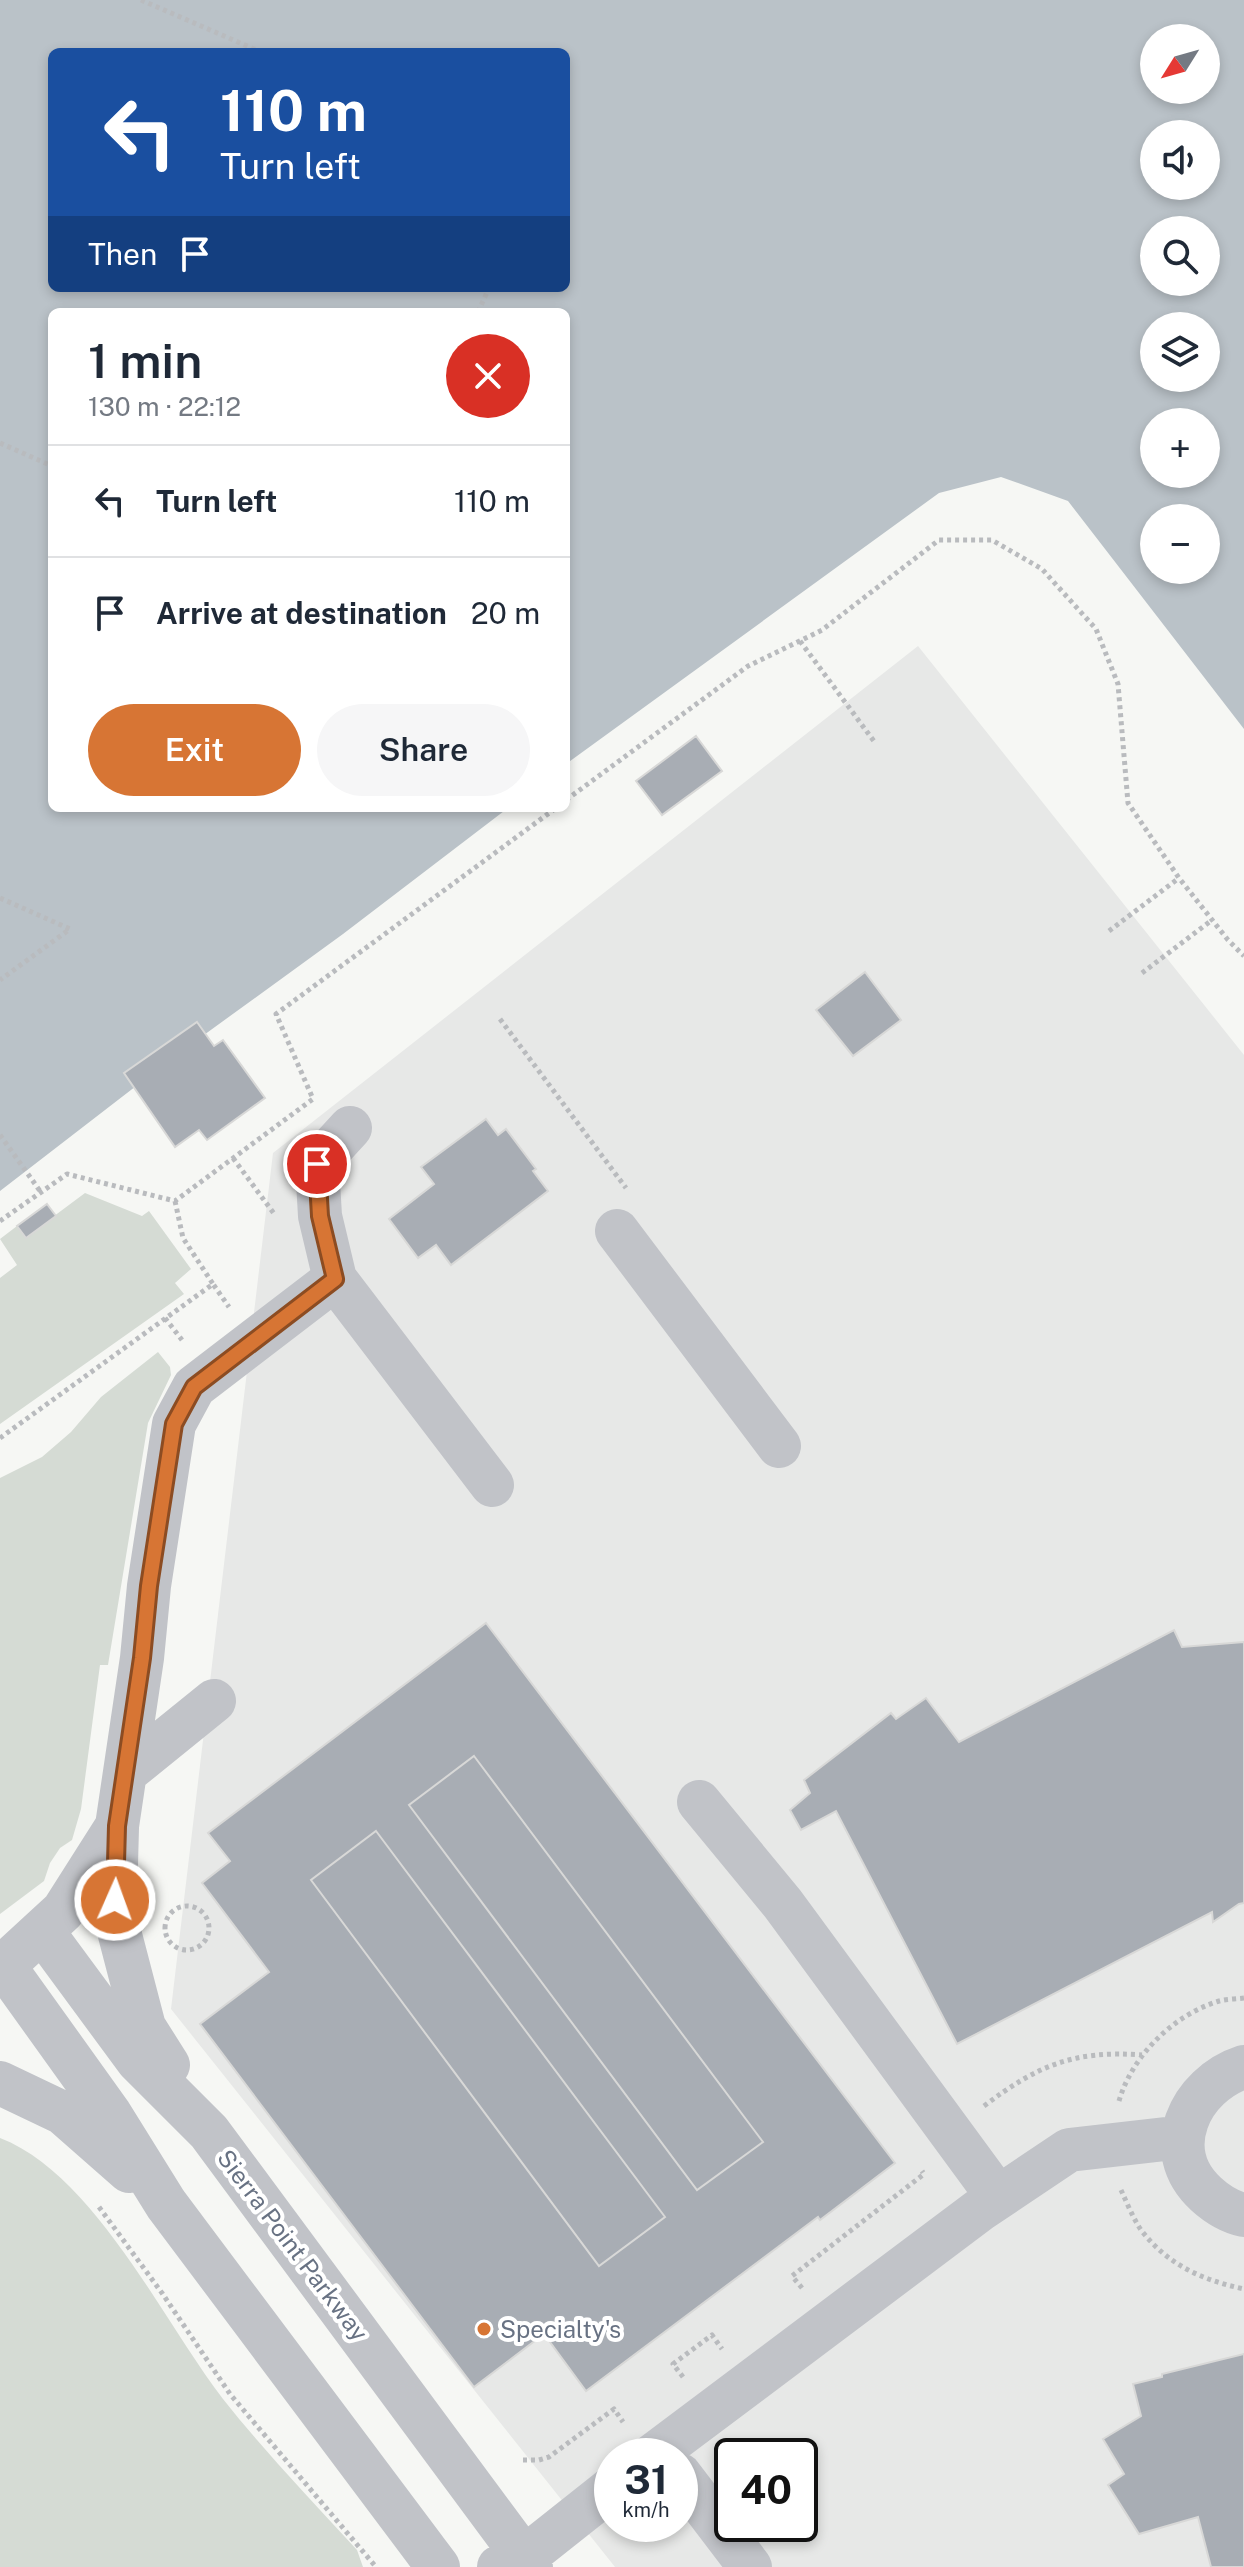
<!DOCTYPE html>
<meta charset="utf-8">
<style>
body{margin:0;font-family:"Public Sans",sans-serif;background:#f6f6f7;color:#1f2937;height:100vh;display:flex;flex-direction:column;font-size:30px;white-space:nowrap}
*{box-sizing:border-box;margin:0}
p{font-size:26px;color:#747a83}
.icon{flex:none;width:44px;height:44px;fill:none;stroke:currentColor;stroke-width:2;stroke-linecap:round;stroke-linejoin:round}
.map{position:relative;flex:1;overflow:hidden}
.sheet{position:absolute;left:48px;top:308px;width:522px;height:504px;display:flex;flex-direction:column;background:#fff;border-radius:12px;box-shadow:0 4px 12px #0003}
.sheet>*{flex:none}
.hud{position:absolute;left:48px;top:48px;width:522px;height:244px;border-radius:12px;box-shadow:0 4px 12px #0003;background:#1a4fa0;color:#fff;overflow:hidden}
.needle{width:52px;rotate:233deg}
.fabs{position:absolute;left:1140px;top:24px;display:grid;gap:16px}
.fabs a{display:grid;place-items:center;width:80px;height:80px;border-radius:50%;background:#fff;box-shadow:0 4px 12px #0003;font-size:40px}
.speed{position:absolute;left:594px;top:2438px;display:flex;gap:16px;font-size:40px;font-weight:700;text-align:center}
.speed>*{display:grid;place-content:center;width:104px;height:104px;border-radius:50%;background:#fff;box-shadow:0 4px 12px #0003;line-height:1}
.speed small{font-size:20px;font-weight:400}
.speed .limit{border:4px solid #111;border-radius:12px;background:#fff;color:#111}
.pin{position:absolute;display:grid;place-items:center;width:68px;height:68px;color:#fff;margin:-34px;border:4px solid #fff;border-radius:50%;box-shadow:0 2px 8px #0007}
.me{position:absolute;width:88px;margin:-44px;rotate:2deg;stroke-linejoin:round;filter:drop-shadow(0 0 6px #0008)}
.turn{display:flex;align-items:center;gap:28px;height:168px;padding:0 40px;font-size:36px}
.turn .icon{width:104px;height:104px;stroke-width:2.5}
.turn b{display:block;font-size:56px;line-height:68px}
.then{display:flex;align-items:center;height:76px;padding:0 40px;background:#0003;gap:16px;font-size:30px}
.round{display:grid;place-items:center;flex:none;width:84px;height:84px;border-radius:42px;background:#f6f6f7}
.head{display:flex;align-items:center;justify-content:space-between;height:136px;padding:0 40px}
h1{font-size:48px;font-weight:600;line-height:60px}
.primary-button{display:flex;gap:16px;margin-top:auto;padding:16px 40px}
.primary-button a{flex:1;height:92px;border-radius:48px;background:#d77534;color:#fff;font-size:32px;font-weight:600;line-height:92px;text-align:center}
.primary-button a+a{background:#f6f6f7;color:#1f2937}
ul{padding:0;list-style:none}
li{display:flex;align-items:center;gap:24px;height:112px;padding:0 40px;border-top:2px solid #e0e1e3}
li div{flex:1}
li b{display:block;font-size:30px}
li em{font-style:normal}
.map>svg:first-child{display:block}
.built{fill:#e7e8e7;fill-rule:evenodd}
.green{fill:#d5dbd4}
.water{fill:#bac2c8;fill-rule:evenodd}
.building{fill:#a8adb4;stroke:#d8d8d7;stroke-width:2}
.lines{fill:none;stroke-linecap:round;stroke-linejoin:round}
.path{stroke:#b9bbbe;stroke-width:5;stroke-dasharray:4 4;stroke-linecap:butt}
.minor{stroke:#c1c3c8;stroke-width:44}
.route-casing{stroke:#8c4c22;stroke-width:20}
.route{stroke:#d77534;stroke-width:14}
.poi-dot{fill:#d77534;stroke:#fff;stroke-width:3}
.labels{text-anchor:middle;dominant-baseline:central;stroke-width:8;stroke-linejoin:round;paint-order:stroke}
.street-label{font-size:24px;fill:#687283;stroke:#fff}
.poi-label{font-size:24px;fill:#687283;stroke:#fff;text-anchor:start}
</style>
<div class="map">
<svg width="1244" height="2567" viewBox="0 0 1244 2567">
<rect width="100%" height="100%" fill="#f6f7f4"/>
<!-- built -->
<path class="built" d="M 918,646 L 1244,1055 L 1244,2567 L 615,2567 L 171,2009 L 273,1153 ZM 612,2456 L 680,2456 L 680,2524 L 612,2524 ZM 732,2456 L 800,2456 L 800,2524 L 732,2524 Z"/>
<!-- green -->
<path class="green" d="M 85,1193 L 142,1216 L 149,1211 L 191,1269 L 175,1283 L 184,1294 L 0,1424 L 0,1278 L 17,1265 L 0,1239 L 17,1226 L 26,1237 Z
M 158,1352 L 170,1367 L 171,1375 L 148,1423 L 108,1665 L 100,1665 L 81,1809 L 72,1840 L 60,1848 L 50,1863 L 44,1881 L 0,1914 L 0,1478 L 42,1457 L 71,1432 L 101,1397 Z
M 0,2138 C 94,2174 163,2321 223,2399 C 265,2452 311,2500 357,2550 L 363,2567 L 0,2567 Z"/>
<!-- water -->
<path class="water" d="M 0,0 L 1244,0 L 1244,729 L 1068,501 L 1001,477 L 939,493 L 566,764 L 566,312 L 52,312 L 52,808 L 508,808 L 343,934 L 175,1056 L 0,1191 ZM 1154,38 L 1206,38 L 1206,90 L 1154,90 ZM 52,52 L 566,52 L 566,288 L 52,288 ZM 1154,134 L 1206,134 L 1206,186 L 1154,186 ZM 1154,230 L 1206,230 L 1206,282 L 1154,282 ZM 1154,326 L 1206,326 L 1206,378 L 1154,378 ZM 1154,422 L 1206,422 L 1206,474 L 1154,474 ZM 1154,518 L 1206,518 L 1206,570 L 1154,570 Z"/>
<!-- building -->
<path class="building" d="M 696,736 L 722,771 L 662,815 L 636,781 Z
M 865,972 L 901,1020 L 853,1056 L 816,1010 Z
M 197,1022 L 214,1046 L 223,1040 L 265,1098 L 207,1140 L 199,1130 L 175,1147 L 124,1073 Z
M 486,1119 L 498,1135 L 506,1129 L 536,1169 L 533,1171 L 548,1191 L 451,1265 L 436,1245 L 418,1258 L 389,1219 L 434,1184 L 421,1167 Z
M 47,1204 L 56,1216 L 26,1238 L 17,1226 Z
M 486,1623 L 895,2163 L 820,2220 L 818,2217 L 586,2391 L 544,2334 L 474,2387 L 200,2024 L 269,1972 L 202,1883 L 230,1861 L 208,1833 Z
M 1174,1630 L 1182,1647 L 1244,1642 L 1244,1903 L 1239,1904 L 1213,1922 L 1212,1912 L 957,2044 L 836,1811 L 801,1830 L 790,1810 L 810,1793 L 804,1780 L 891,1713 L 896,1719 L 926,1698 L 959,1742 Z
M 474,1756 L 763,2142 L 697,2190 L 409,1805 Z
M 376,1831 L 665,2217 L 599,2266 L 311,1880 Z
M 1244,2354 L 1244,2567 L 1211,2567 L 1198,2517 L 1139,2534 L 1108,2485 L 1124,2474 L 1103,2439 L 1141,2416 L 1133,2384 L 1162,2377 L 1162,2374 Z"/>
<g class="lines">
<!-- path -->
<path class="path" d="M 141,0 L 261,52
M 478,312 L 489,288
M 0,443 L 52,466
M 800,641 L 876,744
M 566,800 L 748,666 L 822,630 L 939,540 L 992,540 L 1042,569 L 1096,629 L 1118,684 L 1128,803 L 1179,878 L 1228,940 L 1244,956
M 0,898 L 70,929 L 0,980
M 1109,931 L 1179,878
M 1142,973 L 1212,920
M 500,1019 L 626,1188
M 0,1135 L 40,1191
M 233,1158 L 275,1215
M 175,1201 L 183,1238 L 213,1284
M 0,1221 L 67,1174 L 175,1201 L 313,1099 L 276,1014 L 556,808
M 165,1318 L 182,1340
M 0,1438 L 213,1284 L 229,1307
M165 1928a22 22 0 1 1 44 0a22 22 0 1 1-44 0Z
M 1119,2101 C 1132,2056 1173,2015 1219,2001 C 1226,1999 1236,1999 1244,1998
M 984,2106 C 1038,2065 1074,2050 1142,2055
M 1121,2190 C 1127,2203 1133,2218 1141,2230 C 1168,2265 1202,2280 1244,2289
M 99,2207 L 162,2293 L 230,2394 L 376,2567
M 802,2288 L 792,2276 L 924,2174 L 922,2171
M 683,2377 L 673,2364 L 712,2335 L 722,2349
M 523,2460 L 539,2460 L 549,2457 L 614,2409 L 623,2422"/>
<!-- minor -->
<path class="minor" d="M 350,1128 L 317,1164 L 320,1216 L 335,1279 L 492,1485
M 617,1231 L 779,1446
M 125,1773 L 214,1701
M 699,1802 L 783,1904 L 998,2197
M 117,1828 L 115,1900 L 120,1935 L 144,2027 L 168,2065
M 43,1932 L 138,2061 L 209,2132 L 531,2567
M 4,1966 L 110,2114 L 166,2204 L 438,2567
M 0,1969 L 63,1911 L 117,1826 L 142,1658 L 149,1586 L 174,1424 L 194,1387 L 335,1279
M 1244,2067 C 1189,2085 1159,2151 1206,2194 C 1217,2204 1230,2212 1244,2215
M 0,2083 L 63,2113 L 129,2171
M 652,2456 L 981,2209 L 1069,2150 L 1183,2137
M 680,2475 L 750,2567
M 499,2567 L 525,2557 L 612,2488"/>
</g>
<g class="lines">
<!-- route casing -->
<g class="route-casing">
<path id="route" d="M 115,1900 L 117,1826 L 142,1658 L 149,1586 L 174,1424 L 194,1387 L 335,1279 L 320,1216 L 317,1164"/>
</g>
<!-- route -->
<use href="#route" class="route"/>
</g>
<!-- markers -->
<circle class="poi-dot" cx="484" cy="2329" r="8"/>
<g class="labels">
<!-- street labels -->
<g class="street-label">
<text transform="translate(293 2245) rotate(53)">Sierra Point Parkway</text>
</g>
<!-- poi labels -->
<g class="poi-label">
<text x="500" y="2329">Specialty's</text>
</g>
</g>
</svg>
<div class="fabs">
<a><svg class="needle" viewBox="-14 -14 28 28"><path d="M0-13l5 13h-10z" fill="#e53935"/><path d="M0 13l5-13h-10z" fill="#747a83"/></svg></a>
<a><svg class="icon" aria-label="sound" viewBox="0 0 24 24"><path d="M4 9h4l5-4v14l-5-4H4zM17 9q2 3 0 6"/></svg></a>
<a><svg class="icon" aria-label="search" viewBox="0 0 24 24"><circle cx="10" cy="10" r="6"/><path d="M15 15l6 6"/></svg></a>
<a><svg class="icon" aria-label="layers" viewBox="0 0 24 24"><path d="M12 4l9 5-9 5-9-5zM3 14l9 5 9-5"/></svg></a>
<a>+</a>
<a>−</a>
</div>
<div class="speed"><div>31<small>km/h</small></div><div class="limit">40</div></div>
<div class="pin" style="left:317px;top:1164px;background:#d93025"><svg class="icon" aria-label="arrive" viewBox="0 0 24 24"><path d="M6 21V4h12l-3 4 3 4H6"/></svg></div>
<svg class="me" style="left:115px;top:1900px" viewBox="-20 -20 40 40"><circle r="17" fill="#d77534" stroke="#fff" stroke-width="3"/><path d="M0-11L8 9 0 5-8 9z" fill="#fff"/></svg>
<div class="hud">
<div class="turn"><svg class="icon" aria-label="left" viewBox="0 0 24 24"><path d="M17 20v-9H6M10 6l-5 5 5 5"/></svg><div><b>110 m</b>Turn left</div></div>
<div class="then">Then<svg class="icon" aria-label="arrive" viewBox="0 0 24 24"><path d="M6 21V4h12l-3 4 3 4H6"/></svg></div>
</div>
<section class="sheet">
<div class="head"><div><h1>1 min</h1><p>130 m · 22:12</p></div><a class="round" style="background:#d93025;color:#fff"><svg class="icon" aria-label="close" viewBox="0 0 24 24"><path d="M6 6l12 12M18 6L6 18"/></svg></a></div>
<ul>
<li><svg class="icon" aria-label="left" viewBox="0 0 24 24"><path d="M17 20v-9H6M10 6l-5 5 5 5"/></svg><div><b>Turn left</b></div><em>110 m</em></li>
<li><svg class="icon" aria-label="arrive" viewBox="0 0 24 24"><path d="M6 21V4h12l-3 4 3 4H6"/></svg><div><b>Arrive at destination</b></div><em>20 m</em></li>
</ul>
<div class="primary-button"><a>Exit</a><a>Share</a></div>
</section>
</div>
